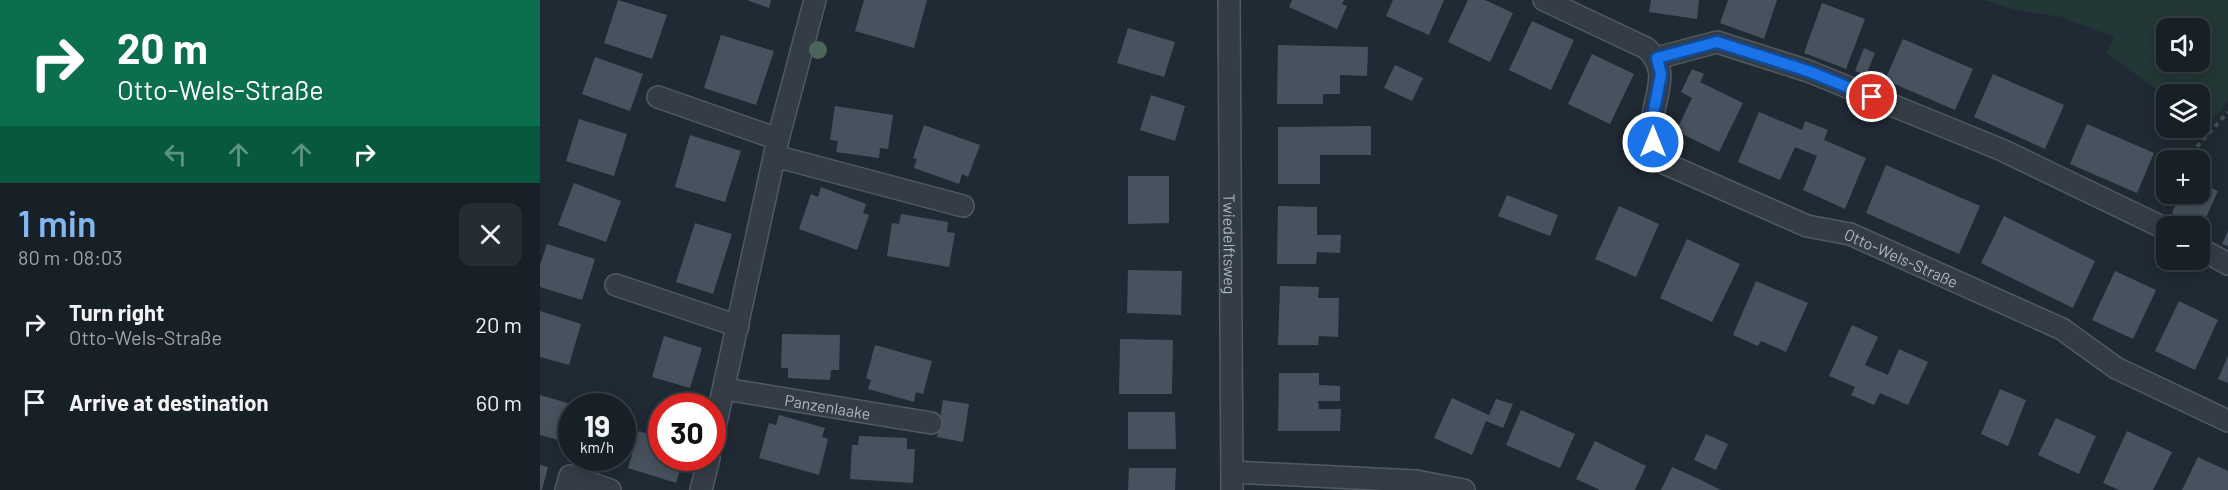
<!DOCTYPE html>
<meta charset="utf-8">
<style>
body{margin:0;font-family:Barlow,sans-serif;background:#252d33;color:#f1f3f6;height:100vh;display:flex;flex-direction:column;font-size:22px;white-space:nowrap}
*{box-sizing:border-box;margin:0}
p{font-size:20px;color:#9fa3a7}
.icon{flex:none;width:33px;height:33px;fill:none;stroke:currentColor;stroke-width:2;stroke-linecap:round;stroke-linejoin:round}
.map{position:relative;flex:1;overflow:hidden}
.drawer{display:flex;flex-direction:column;background:#182027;width:540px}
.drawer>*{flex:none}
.top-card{background:#0b6e4f;color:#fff;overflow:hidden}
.fabs{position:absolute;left:1616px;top:18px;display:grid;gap:12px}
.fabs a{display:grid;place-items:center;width:54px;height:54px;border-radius:12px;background:#182027;box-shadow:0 3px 15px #0003,0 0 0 2px #363e44;font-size:30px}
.speed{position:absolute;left:18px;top:393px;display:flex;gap:12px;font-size:30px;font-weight:700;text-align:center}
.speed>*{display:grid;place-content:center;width:78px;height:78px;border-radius:50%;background:#182027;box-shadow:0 3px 15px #0003,0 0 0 2px #363e44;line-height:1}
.speed small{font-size:15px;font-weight:400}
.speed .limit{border:9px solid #d22;background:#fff;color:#111}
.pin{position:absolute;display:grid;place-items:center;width:51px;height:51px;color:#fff;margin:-26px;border:3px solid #fff;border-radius:50%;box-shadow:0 2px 6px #0007}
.me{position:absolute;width:66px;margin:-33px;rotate:0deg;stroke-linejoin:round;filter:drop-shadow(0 0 4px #0008)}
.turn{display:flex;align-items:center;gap:21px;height:126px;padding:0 18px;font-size:27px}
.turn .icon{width:78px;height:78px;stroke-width:2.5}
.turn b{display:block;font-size:42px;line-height:51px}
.lanes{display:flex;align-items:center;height:57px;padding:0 18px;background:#0003;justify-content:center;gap:30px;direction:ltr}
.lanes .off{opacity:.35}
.round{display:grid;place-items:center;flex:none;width:63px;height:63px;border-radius:12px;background:#252d33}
.overview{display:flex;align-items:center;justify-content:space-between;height:102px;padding:0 18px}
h1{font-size:36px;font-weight:600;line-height:45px;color:#84b6f0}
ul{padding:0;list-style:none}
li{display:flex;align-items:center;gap:18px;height:78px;padding:0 18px}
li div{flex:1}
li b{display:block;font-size:22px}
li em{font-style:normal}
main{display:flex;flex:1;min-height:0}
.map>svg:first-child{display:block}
.green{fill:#233736;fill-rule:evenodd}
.building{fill:#47525e}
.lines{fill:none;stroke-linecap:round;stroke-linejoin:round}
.street-casing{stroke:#515a63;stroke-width:24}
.path{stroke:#405253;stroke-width:4;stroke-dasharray:4.5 4.5;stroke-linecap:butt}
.street{stroke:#343c45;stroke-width:21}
.tree{fill:#4b6558}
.route-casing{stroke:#114b97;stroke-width:15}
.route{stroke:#1a73e8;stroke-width:10}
.labels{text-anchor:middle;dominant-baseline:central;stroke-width:4.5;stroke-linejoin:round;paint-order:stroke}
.street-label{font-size:16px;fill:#adb7c2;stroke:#192129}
</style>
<main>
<section class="drawer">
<div class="top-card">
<div class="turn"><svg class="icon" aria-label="right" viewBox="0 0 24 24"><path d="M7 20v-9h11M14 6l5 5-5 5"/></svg><div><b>20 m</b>Otto-Wels-Straße</div></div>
<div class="lanes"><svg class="icon off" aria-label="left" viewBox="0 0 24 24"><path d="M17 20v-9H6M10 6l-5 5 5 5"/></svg><svg class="icon off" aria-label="ahead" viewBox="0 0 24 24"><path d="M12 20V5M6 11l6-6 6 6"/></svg><svg class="icon off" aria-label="ahead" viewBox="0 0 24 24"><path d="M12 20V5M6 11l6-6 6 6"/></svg><svg class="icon" aria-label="right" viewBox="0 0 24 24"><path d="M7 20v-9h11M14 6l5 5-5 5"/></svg></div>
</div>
<div class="overview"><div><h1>1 min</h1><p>80 m · 08:03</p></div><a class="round"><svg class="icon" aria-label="close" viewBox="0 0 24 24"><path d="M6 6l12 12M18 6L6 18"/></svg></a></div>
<ul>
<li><svg class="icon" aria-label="right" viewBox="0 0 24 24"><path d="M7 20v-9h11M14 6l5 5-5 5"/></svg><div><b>Turn right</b><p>Otto-Wels-Straße</p></div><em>20 m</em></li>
<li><svg class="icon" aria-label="arrive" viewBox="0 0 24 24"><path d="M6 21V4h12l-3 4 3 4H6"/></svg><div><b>Arrive at destination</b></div><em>60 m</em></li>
</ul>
</section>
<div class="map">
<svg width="1688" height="490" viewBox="0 0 1688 490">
<rect width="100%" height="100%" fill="#202a34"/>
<!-- green -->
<path class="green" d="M 1444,0 L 1688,0 L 1688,101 L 1667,126 L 1659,120 L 1659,94 L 1626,96 L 1566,53 L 1574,37 L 1521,17 L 1472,9 ZM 1626,28 L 1659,28 L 1659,62 L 1626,62 Z"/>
<!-- building -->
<path class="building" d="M 78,0 L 127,15 L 112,59 L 64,43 Z
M 207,0 L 231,0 L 229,8 Z
M 324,0 L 387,0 L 374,48 L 315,31 Z
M 752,0 L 804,0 L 802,4 L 807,6 L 797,29 L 749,7 Z
M 853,0 L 904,0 L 889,35 L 846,16 Z
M 928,0 L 945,0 L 973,13 L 950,62 L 908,42 Z
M 1111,0 L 1159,0 L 1157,19 L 1109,12 Z
M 1188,0 L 1237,0 L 1224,39 L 1180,23 Z
M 1282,3 L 1325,19 L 1306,69 L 1264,53 Z
M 992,21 L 1034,40 L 1011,90 L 969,70 Z
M 588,28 L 635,42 L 624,77 L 577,63 Z
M 181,35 L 234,51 L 216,105 L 164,88 Z
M 1363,39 L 1433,69 L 1415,110 L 1345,80 Z
M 738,45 L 828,47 L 827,76 L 800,75 L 800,94 L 783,94 L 783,104 L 737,104 Z
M 1324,48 L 1335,53 L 1326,75 L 1315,71 Z
M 1052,54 L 1094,74 L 1070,124 L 1028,104 Z
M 55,57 L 103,74 L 90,111 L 42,94 Z
M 855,65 L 883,78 L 872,101 L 844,88 Z
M 1152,69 L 1164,74 L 1160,82 L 1203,103 L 1179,152 L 1136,131 L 1152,98 L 1141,92 Z
M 1453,74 L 1524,105 L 1505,149 L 1434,117 Z
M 611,95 L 645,106 L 635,141 L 600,130 Z
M 295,106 L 353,115 L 348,149 L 340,148 L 339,158 L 296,152 L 298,141 L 290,140 Z
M 1219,112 L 1262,130 L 1265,121 L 1288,130 L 1284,140 L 1326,158 L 1305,209 L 1263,190 L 1277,156 L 1255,147 L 1240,180 L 1198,162 Z
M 39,119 L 87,134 L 74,176 L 26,161 Z
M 1547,124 L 1614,153 L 1597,193 L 1530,164 Z
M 384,125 L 440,145 L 428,177 L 422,174 L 419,184 L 374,168 L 377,159 L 373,158 Z
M 831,126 L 831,155 L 780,155 L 780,184 L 738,184 L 738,127 Z
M 150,135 L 201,151 L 185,202 L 135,187 Z
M 1346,165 L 1440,206 L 1419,254 L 1326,213 Z
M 588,176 L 629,176 L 629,223 L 588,224 Z
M 1659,182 L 1678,191 L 1662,226 L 1632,213 L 1640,194 L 1659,194 Z
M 34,183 L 81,201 L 66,242 L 18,225 Z
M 281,187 L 326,204 L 323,213 L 329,215 L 317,250 L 259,229 L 271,194 L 278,197 Z
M 967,195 L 1018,215 L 1010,236 L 958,216 Z
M 738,206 L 777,207 L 777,235 L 801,235 L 800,253 L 777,252 L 776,264 L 737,264 Z
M 1079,206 L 1119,224 L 1096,277 L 1055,259 Z
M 361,214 L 408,222 L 407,232 L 415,233 L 409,267 L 347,256 L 352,223 L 359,224 Z
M 1464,216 L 1555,261 L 1533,308 L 1441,263 Z
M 155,223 L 192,234 L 173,294 L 136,282 Z
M 1688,231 L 1688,246 L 1682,244 Z
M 1147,239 L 1200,264 L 1172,322 L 1120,298 Z
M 7,244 L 55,259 L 42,300 L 0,287 L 0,265 Z
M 588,270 L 642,271 L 641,315 L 587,313 Z
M 1575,271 L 1616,290 L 1593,339 L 1552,320 Z
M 1216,281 L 1268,303 L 1246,352 L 1221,341 L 1218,346 L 1193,335 Z
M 740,286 L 779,287 L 778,298 L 799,298 L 798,337 L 779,336 L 778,345 L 738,345 Z
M 1639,301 L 1678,320 L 1655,370 L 1615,351 Z
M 0,311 L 41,324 L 29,365 L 0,357 Z
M 1312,325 L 1338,337 L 1325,365 L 1348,375 L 1359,349 L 1388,362 L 1368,405 L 1340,393 L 1334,405 L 1311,395 L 1315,387 L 1289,376 Z
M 242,334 L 300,335 L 299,370 L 291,370 L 290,380 L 248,378 L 248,368 L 241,368 Z
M 124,336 L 162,348 L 150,388 L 112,377 Z
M 580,339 L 633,340 L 632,394 L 579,394 Z
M 335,345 L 392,361 L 383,394 L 376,392 L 374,402 L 328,389 L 331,380 L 326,378 Z
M 1688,356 L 1688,383 L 1678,379 Z
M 739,373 L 779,373 L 779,385 L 800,386 L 800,401 L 778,401 L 779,409 L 801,409 L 800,431 L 738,431 Z
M 1460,389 L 1486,400 L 1468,446 L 1441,434 Z
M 0,395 L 38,406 L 32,406 L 29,443 L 0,435 Z
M 912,398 L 949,415 L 956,399 L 973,404 L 963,428 L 946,421 L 932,455 L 894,438 Z
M 403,400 L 429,404 L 423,442 L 397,437 Z
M 981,410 L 1035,434 L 1020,468 L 966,445 Z
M 588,412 L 635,412 L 636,449 L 588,449 Z
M 239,415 L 285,428 L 282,437 L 288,439 L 279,475 L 219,458 L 229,423 L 236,425 Z
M 1516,418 L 1556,436 L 1539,474 L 1498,455 Z
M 99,431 L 122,438 L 122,458 L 144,458 L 136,483 L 88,468 Z
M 1587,431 L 1632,452 L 1613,490 L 1579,490 L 1563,483 Z
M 1166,434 L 1188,444 L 1176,470 L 1154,460 Z
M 319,436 L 367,438 L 367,449 L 375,449 L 373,483 L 310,479 L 312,445 L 318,445 Z
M 1055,441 L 1106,466 L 1095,490 L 1060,490 L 1036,479 Z
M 1658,457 L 1688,471 L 1688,490 L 1642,490 Z
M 0,465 L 8,467 L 2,490 L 0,490 Z
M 1132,467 L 1159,479 L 1181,490 L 1121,490 Z
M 589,468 L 636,468 L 635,490 L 588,490 Z"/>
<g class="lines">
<!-- street casing -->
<g class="street-casing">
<g id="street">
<path id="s1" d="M 689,0 L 692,490"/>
<path id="s2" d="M 1004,0 L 1106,48 C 1137,75 1105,106 1113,142 C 1115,149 1121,156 1124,163 L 1267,226 L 1310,234 L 1522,329 L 1576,368 L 1688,421"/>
<path d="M 1117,58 L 1177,42 L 1268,71 L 1462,150 L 1626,229"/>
<path d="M 118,97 L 238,139"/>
<path d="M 235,156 L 423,206"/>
<path d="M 1659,248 L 1688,264"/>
<path d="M 76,285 L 198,326"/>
<path id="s3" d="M 185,389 L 391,423"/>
<path d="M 172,441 L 238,139 L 275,0"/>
<path d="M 692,472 L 876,481 L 924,490"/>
<path d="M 26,490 L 30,476 L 70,490"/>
<path d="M 161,490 L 169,458"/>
</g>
</g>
<!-- path -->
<path class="path" d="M 1645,160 L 1688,112
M 1619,201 L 1626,190"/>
<!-- street -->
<use href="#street" class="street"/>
</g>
<!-- trees -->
<circle class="tree" cx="278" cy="50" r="9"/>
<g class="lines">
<!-- route casing -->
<g class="route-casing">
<path id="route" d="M 1113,142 L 1113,115 L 1121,74 L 1117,58 L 1177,42 L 1268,71 L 1332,97"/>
</g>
<!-- route -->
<use href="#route" class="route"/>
</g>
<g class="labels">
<!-- street labels -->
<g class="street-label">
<text stroke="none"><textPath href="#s1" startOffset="244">Twiedelftsweg</textPath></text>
<text stroke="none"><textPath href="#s2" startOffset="492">Otto-Wels-Straße</textPath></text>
<text stroke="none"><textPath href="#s3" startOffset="104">Panzenlaake</textPath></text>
</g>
</g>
</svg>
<div class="fabs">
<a><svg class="icon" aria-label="sound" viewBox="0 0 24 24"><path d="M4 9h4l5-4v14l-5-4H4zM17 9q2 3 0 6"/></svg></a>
<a><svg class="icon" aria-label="layers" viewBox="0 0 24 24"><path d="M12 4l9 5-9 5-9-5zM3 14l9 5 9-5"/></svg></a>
<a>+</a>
<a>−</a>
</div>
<div class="speed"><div>19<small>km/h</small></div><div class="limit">30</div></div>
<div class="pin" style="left:1332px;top:97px;background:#d93025"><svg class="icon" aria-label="arrive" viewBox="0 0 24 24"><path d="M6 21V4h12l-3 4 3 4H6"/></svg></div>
<svg class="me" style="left:1113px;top:142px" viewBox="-20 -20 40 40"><circle r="17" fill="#1a73e8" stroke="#fff" stroke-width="3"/><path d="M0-11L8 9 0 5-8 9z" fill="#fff"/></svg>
</div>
</main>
